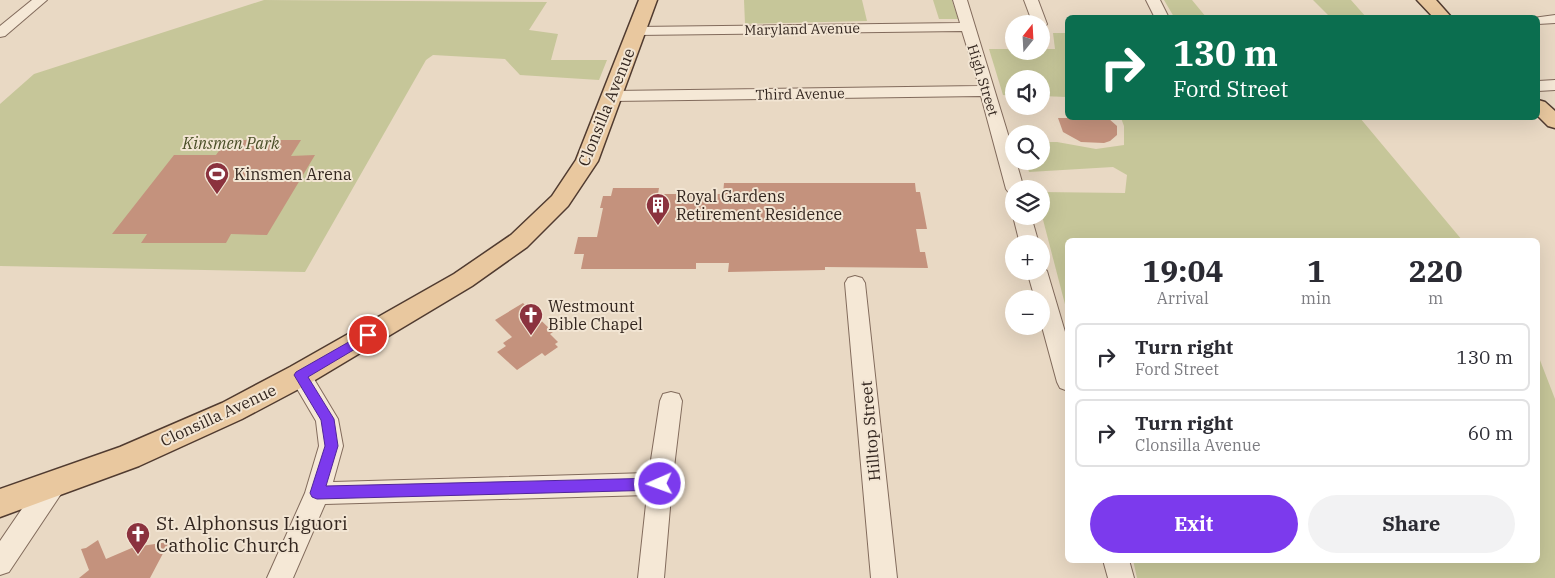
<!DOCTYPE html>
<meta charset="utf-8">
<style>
body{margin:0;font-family:"IBM Plex Serif",serif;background:#f2f2f3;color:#2b2b33;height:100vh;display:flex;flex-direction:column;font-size:19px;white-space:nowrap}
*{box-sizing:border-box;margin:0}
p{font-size:16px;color:#7c7c81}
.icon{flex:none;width:28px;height:28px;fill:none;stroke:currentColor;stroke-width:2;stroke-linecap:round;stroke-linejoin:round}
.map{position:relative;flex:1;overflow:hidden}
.drawer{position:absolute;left:1065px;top:238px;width:475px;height:325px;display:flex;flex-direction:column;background:#fff;border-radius:8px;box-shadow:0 5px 20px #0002}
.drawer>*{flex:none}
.hud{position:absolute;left:1065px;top:15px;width:475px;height:105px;border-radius:8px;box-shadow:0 5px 20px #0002;background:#0b6e4f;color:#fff;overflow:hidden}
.needle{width:32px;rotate:18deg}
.controls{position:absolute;left:1005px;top:15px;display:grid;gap:10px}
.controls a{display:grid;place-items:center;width:45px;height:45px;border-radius:50%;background:#fff;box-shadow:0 5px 20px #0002;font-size:25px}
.pin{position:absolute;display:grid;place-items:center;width:42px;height:42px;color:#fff;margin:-21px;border:2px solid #fff;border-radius:50%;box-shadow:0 1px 5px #0007}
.me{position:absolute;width:55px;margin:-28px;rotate:268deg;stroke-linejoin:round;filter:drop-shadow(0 0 4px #0008)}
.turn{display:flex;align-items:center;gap:18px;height:105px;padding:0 25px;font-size:22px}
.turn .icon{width:65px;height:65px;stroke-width:2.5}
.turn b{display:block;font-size:35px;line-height:42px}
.eta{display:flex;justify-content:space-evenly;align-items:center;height:85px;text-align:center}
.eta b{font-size:30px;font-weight:700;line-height:35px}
.button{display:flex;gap:10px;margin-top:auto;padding:10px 25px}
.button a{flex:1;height:58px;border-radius:30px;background:#7c3aed;color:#fff;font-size:20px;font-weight:700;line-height:58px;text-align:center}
.button a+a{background:#f2f2f3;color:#2b2b33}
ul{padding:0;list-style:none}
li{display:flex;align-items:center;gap:15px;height:68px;margin:0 10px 8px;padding:0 15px;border:2px solid #e1e1e2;border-radius:8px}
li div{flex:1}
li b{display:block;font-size:19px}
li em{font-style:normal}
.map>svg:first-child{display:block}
.green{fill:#c6c699}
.building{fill:#c4927d}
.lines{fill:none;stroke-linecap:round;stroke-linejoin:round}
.minor-casing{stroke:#826b5c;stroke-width:2}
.major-casing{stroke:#503b30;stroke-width:3}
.minor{fill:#f5e8d6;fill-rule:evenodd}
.major{fill:#e9c89f;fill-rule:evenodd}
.route{fill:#7c3aed;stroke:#51269a}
.labels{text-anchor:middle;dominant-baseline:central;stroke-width:4;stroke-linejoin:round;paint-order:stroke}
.far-street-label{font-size:14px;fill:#33261f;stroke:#f2e5d3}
.street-label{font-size:16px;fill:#33261f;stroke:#f2e5d3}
.park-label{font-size:16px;font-style:italic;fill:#494e27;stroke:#f2e5d3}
.poi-label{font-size:16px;fill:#33261f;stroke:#f2e5d3;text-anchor:start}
.near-poi-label{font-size:19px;fill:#33261f;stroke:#f2e5d3;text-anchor:start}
</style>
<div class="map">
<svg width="1555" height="578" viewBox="0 0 1555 578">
<rect width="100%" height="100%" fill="#e9d9c4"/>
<!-- green -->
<path class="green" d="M 264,0 L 547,2 L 529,30 L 558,34 L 551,60 L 607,60 L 599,80 L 520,75 L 505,59 L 433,55 L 426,60 L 305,272 L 0,266 L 0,104 L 34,74 Z
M 744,0 L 862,0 L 867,21 L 745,24 Z
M 933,0 L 952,0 L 958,19 L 939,19 Z
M 1164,0 L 1192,0 L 1206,17 L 1174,17 Z
M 1313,0 L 1351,0 L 1366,17 L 1330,17 Z
M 1053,33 L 1067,33 L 1067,97 L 1041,96 L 1041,79 L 1014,79 L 1014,96 L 1003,95 L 989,49 L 1014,49 L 1014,51 L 1041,51 L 1041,49 L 1055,49 Z
M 1121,118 L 1360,118 L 1462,240 L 1068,240 L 1067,312 L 1041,212 L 1041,192 L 1125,193 L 1127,175 L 1113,167 L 1029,172 L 1026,161 L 1041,161 L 1041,142 L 1057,142 L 1096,149 L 1124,145 L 1124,126 Z
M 1538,355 L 1555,399 L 1555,578 L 1137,578 L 1133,560 L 1538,560 Z"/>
<!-- building -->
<path class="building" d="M 1058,118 L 1108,118 L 1117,126 L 1117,135 L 1110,141 L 1104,143 L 1081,142 L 1063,132 Z
M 227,140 L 301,140 L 291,156 L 315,155 L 267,235 L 231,234 L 226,243 L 141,243 L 147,234 L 112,234 L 174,155 L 216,155 Z
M 724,183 L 915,183 L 916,192 L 920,192 L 927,229 L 916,229 L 920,252 L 925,252 L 928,268 L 825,267 L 825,270 L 728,272 L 729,263 L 696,263 L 696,269 L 581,269 L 584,254 L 574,254 L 578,237 L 597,237 L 603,208 L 600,208 L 603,196 L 611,196 L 613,188 L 659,188 L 658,194 L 723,194 Z
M 523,303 L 553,332 L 550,334 L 558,342 L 555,344 L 558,347 L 545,356 L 542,353 L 517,370 L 497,352 L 506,346 L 503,343 L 512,337 L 495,320 Z
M 98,540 L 106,559 L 134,547 L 169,542 L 150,578 L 79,578 L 89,570 L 81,549 L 86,548 Z"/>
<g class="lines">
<!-- minor casing -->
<g class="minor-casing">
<path id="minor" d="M 32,0 L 47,0 L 5,36 L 0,37 L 0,26 Z
M 953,0 L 967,0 L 1014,154 L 1014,161 L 1016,161 L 1024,189 L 1014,189 L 1014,194 L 1009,193 L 1006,189 L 981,96 L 613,101 L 607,99 L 605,96 L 607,93 L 613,91 L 979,86 L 962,31 L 637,35 L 632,34 L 630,31 L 632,28 L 637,27 L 960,23 Z
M 1024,0 L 1038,0 L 1047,24 L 1045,27 L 1041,28 L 1041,24 L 1033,24 Z
M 1146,0 L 1160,0 L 1169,18 L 1155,18 Z
M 1555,15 L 1555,23 L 1538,24 L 1538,18 L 1533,18 Z
M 1555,80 L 1555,90 L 1538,91 L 1538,81 Z
M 1014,214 L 1014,216 L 1031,216 L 1039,244 L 1020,244 L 1013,216 Z
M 1041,265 L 1047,271 L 1068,342 L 1068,391 L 1060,388 L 1057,382 L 1041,323 L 1041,299 L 1035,299 L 1027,271 L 1041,271 Z
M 855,276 L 862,278 L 865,283 L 897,578 L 871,578 L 845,283 L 848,278 Z
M 300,366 L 308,369 L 338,419 L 343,446 L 333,482 L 649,473 L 660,401 L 663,394 L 671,392 L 679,394 L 682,401 L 672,484 L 664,578 L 638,578 L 647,495 L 325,504 L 293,578 L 267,578 L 305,493 L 319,446 L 316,421 L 289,375 L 292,369 Z
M 54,472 L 63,475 L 66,483 L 63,491 L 9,572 L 0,575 L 0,541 L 45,475 Z
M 1103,560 L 1129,560 L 1134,578 L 1108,578 Z"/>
</g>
<!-- major casing -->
<g class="major-casing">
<path id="major" d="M 639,0 L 657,0 L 598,161 L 568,206 L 527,247 L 472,286 L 310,383 L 242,419 L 139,466 L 0,517 L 0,489 L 120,447 L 222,403 L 290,367 L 454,274 L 511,235 L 552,196 L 576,160 Z
M 1417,0 L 1436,0 L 1452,18 L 1434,18 Z
M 1538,100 L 1545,102 L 1555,111 L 1555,128 L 1548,126 L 1538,116 Z"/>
</g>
<!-- minor -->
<use href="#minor" class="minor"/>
<!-- major -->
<use href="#major" class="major"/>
</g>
<!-- route -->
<path class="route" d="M 368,331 L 372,332 L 374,335 L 372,339 L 308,377 L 334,419 L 338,446 L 326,486 L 660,478 L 665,480 L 667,484 L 665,488 L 660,490 L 317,499 L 312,497 L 310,493 L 325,446 L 321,420 L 294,375 L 296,372 Z"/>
<!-- icons -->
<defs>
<g id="stadium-pin" transform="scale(1.25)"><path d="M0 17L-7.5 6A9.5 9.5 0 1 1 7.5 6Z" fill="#8b323e" stroke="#f2e5d3"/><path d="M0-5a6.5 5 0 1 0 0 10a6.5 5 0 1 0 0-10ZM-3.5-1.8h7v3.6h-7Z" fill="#fff"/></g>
<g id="building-pin" transform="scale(1.25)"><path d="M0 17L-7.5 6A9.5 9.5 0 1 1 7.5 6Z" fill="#8b323e" stroke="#f2e5d3"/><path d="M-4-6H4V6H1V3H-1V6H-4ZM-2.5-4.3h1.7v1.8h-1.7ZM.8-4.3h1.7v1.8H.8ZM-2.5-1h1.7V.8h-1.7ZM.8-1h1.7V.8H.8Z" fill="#fff"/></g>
<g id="church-pin" transform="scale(1.25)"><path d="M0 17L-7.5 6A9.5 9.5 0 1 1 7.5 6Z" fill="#8b323e" stroke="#f2e5d3"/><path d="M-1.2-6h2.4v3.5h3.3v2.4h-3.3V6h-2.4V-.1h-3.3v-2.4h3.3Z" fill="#fff"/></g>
</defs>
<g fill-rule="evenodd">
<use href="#stadium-pin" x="217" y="174"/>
<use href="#building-pin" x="658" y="205"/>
<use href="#church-pin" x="531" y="315"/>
<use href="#church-pin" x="138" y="534"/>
</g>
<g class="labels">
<!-- far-street labels -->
<g class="far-street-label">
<text transform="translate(802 29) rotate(-1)">Maryland Avenue</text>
<text transform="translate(983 80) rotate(73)">High Street</text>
<text transform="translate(800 94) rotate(-1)">Third Avenue</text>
</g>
<!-- street labels -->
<g class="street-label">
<text transform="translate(606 107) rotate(-68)">Clonsilla Avenue</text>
<text transform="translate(218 415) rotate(-25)">Clonsilla Avenue</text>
<text transform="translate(870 431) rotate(-95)">Hilltop Street</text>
</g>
<!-- park labels -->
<g class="park-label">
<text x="231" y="143">Kinsmen Park</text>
</g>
<!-- poi labels -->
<g class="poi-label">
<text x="234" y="174">Kinsmen Arena</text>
<text x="676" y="196">Royal Gardens<tspan x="676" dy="18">Retirement Residence</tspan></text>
<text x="548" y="306">Westmount<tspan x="548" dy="18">Bible Chapel</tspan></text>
</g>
<!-- near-poi labels -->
<g class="near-poi-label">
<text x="156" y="523">St. Alphonsus Liguori<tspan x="156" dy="22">Catholic Church</tspan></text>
</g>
</g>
</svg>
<div class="controls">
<a><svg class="needle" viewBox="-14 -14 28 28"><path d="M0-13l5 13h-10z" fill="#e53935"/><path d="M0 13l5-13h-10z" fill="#7c7c81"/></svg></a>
<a><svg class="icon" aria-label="sound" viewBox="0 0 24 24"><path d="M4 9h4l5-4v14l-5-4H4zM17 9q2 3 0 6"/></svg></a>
<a><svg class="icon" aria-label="search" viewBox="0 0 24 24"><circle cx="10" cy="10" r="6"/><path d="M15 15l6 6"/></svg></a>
<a><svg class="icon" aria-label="layers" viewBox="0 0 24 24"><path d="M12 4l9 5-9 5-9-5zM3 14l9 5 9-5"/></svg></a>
<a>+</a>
<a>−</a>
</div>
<div class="pin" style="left:368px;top:335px;background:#d93025"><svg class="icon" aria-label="arrive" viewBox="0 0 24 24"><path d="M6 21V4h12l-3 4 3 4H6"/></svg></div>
<svg class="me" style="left:660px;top:484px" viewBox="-20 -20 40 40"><circle r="17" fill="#7c3aed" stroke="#fff" stroke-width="3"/><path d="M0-11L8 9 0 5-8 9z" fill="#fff"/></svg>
<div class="hud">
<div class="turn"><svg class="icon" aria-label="right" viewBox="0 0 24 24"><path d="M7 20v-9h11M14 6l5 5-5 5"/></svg><div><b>130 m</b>Ford Street</div></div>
</div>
<section class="drawer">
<div class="eta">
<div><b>19:04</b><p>Arrival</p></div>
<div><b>1</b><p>min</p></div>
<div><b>220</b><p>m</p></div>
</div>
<ul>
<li><svg class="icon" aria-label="right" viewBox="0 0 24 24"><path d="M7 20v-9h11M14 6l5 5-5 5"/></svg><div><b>Turn right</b><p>Ford Street</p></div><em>130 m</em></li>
<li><svg class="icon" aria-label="right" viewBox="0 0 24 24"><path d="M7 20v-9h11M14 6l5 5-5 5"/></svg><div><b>Turn right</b><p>Clonsilla Avenue</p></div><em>60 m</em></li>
</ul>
<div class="button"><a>Exit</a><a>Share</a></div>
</section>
</div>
